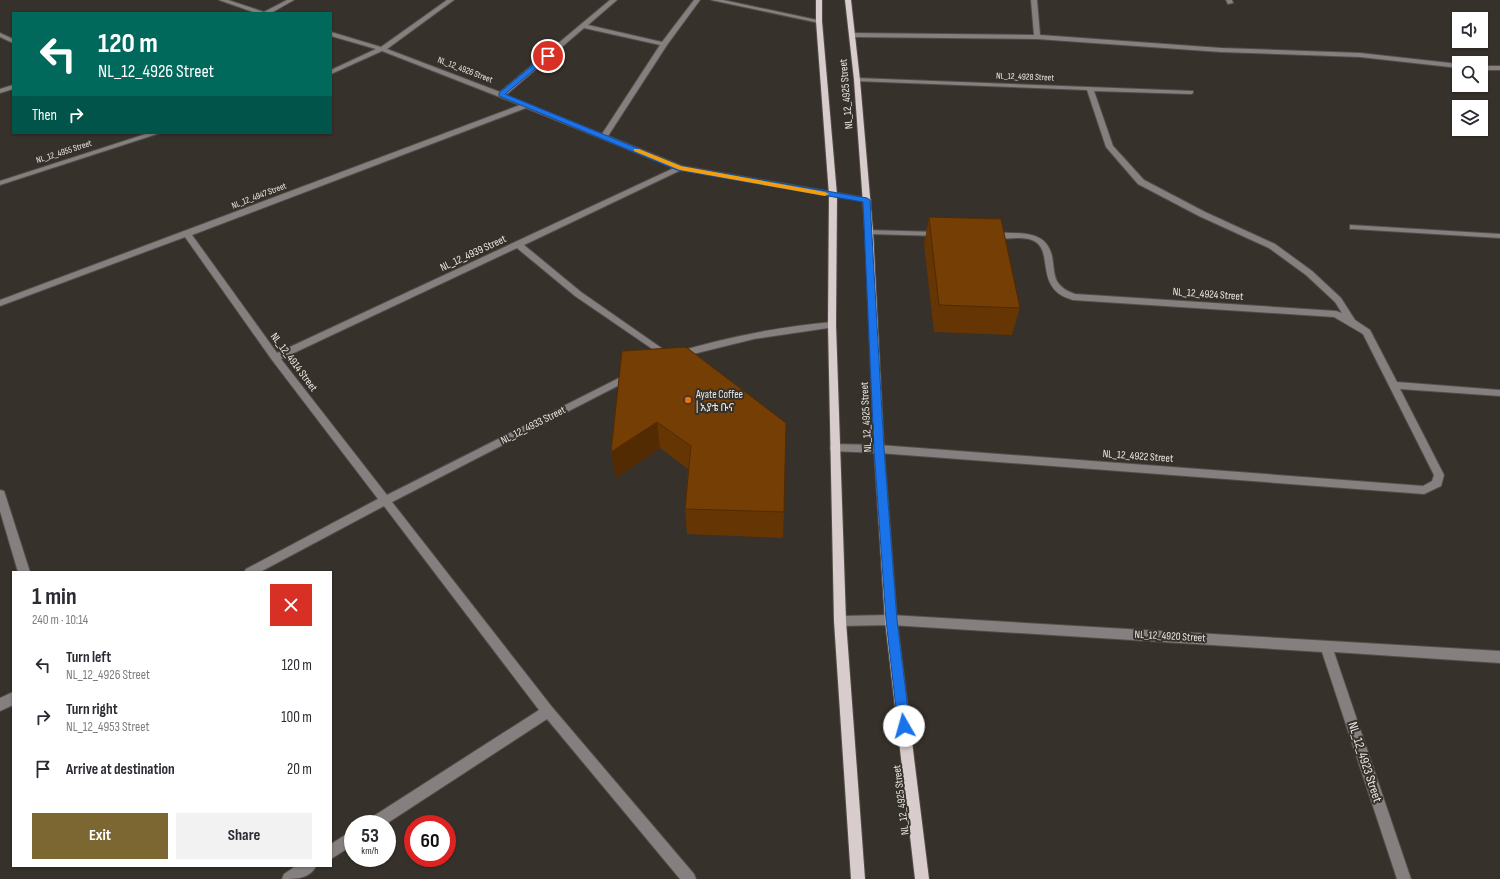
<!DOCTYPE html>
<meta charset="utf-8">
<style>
body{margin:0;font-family:"Sofia Sans Condensed","Noto Sans Ethiopic",sans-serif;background:#f2f2f3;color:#2b2b33;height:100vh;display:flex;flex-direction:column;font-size:15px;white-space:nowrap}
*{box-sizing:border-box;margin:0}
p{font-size:13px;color:#7c7c81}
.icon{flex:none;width:22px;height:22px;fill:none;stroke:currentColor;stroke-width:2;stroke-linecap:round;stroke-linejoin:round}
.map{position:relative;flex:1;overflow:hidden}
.drawer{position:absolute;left:12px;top:571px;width:320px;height:296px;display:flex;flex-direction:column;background:#fff;border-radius:0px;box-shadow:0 1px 3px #0004}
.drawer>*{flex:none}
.guide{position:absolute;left:12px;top:12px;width:320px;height:122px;border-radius:0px;box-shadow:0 1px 3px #0004;background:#00695c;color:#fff;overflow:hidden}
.controls{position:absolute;left:1452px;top:12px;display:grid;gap:8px}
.controls a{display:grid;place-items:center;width:36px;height:36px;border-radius:0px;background:#fff;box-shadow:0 1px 3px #0004;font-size:20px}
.speed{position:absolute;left:344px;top:815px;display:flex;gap:8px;font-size:20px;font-weight:700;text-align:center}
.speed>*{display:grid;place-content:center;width:52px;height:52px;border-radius:50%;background:#fff;box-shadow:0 1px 3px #0004;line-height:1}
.speed small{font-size:10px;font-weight:400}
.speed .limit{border:6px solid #d22;background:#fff;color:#111}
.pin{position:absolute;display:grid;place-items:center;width:34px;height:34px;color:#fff;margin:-17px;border:2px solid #fff;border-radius:50%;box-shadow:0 1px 4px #0007}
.me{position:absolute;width:44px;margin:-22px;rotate:353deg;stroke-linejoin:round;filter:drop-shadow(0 0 3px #0008)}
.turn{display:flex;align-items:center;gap:14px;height:84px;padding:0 20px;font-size:18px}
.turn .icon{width:52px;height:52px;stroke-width:2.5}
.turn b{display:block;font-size:28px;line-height:34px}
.then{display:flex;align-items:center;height:38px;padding:0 20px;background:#0003;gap:8px;font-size:15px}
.round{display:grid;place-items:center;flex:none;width:42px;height:42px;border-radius:0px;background:#f2f2f3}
.summary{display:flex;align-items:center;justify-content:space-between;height:68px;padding:0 20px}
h1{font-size:24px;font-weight:700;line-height:30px}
.primary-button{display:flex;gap:8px;margin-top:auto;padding:8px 20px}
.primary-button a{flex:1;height:46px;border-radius:0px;background:#7c6733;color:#fff;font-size:16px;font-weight:700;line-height:46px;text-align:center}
.primary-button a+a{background:#f2f2f3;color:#2b2b33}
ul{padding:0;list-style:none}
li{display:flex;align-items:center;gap:12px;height:52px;padding:0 20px}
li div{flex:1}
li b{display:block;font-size:15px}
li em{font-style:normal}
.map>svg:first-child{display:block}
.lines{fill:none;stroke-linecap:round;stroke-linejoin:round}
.minor-casing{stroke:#534e48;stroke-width:2}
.major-casing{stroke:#534e48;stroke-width:2}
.minor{fill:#857f7f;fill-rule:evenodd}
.major{fill:#d8cdcc;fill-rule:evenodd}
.wall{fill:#653503}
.shaded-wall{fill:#522b03}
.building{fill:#753e04;stroke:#522b03}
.route{fill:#1a73e8;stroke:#114b97}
.slow{fill:#f59e0b}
.food-dot{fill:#e8710a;stroke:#36312a;stroke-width:1.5}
.labels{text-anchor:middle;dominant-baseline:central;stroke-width:4;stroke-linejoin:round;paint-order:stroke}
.far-street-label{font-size:9px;fill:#ece9e5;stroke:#36312a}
.street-label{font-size:11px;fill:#ece9e5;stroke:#36312a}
.poi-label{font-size:11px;fill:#ece9e5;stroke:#36312a;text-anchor:start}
.near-street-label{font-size:13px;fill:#ece9e5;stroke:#36312a}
</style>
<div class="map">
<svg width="1500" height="879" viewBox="0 0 1500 879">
<rect width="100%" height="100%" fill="#36312a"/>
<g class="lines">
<!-- minor casing -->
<g class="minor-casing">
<path id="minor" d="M 219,0 L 228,0 L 264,12 L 287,0 L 294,0 L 271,13 L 256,13 Z
M 447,0 L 454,0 L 387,49 L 500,92 L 610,0 L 617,0 L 588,25 L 662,42 L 694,0 L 700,0 L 667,45 L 608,136 L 682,166 L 867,198 L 871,200 L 867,202 L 681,170 L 524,245 L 581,292 L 670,354 L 672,356 L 670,358 L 667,359 L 575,296 L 517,248 L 281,359 L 387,495 L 627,374 L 633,374 L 635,376 L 633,378 L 392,502 L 552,707 L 694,874 L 696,879 L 680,879 L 547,719 L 386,824 L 367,824 L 369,819 L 539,710 L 384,506 L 260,572 L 244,572 L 246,569 L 378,499 L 272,360 L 185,237 L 0,306 L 0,300 L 520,105 L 382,51 L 331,74 L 331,70 L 376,49 L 331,36 L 331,32 L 381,47 ZM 584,28 L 660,45 L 602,134 L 506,95 ZM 526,108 L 674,168 L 277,353 L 192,235 Z
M 711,0 L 723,0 L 822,21 L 819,23 Z
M 1031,0 L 1037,0 L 1040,35 L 1221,48 L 1360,53 L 1459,64 L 1459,68 L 1360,57 L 1221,52 L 1037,39 L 852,37 L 849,35 L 852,33 L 1034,35 Z
M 1226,0 L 1232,0 L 1233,3 L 1228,4 Z
M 0,33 L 13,39 L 13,43 L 0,37 Z
M 1481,66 L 1500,66 L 1500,70 L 1481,70 Z
M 857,78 L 1193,91 L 1193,93 L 1191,94 L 1094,91 L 1113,146 L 1144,180 L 1205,212 L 1275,244 L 1312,271 L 1341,298 L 1355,320 L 1370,330 L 1397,382 L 1500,390 L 1500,396 L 1400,389 L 1444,475 L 1441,486 L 1424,494 L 879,453 L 831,451 L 830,448 L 831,445 L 835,444 L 879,445 L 1423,486 L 1432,481 L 1434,475 L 1363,334 L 1334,317 L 1073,300 C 1032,289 1056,249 1032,240 C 1018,235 1002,241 988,238 L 987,236 C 992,231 1004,233 1011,233 C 1034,233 1051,237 1053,263 C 1054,270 1054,278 1059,284 C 1063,289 1069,292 1075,294 L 1336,311 L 1342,313 L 1335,302 L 1306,275 L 1269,248 L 1199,216 L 1138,184 L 1106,147 L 1087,90 L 855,81 L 855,79 Z
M 13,85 L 13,89 L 0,93 L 0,89 Z
M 149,133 L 160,133 L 0,185 L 0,181 Z
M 1350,225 L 1500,234 L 1500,238 L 1353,229 L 1350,229 Z
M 866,230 L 939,232 L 943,234 L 939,236 L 869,234 L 865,232 Z
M 832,322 L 836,325 L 835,327 L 754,339 L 677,358 L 672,355 L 674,353 C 726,337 778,327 832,322 Z
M 0,490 L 4,491 L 5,494 L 30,572 L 18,572 L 0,511 Z
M 891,615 L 1500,651 L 1500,663 L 1334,652 L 1411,879 L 1397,879 L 1322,652 L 891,625 L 840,626 L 836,625 L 834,621 L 836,617 L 840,616 Z
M 13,692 L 13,705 L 0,711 L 0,698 Z
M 353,830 L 353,845 L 331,859 L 331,844 Z
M 296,866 L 316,866 C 310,879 295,879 282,879 L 284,874 Z"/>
</g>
<!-- major casing -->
<g class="major-casing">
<path id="major" d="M 816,0 L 822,0 L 822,21 L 837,195 L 836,325 L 846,621 L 865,879 L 851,879 L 834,621 L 828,325 L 829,195 L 816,21 Z
M 845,0 L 851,0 L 860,80 L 873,232 L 884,449 L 897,620 L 929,879 L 915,879 L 885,620 L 874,449 L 865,232 L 854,80 Z"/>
</g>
<!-- minor -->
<use href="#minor" class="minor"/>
<!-- major -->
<use href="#major" class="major"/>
</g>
<!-- wall -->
<path class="wall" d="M 929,217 L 1020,308 L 1012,335 L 934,332 L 924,244 Z
M 622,351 L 784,512 L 783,538 L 687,534 L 685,509 L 688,469 L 660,448 L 616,478 L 611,452 Z"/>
<!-- shaded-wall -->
<path class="shaded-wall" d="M 657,422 L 660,448 L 616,478 L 611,452 Z"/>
<!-- building -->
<path class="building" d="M 929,217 L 1001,219 L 1020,308 L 939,305 Z
M 686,347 L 786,423 L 784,512 L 685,509 L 691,446 L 657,422 L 611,452 L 622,351 Z"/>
<!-- route -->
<path class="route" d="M 546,54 L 551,56 L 505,94 L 681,166 L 867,198 L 870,200 L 884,449 L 897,620 L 910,726 L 908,730 L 904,732 L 900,730 L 898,726 L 886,620 L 874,449 L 863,202 L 677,170 L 499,96 L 499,93 Z"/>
<!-- slow -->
<path class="slow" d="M 634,149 L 639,149 L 681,166 L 825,192 L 829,194 L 825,196 L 680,170 L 634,151 Z"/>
<!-- markers -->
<circle class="food-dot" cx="688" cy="400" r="4"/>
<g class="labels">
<!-- far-street labels -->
<g class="far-street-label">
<text transform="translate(465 70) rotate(21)">NL_12_4926 Street</text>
<text transform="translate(1025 77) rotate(2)">NL_12_4928 Street</text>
<text transform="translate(64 152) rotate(-18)">NL_12_4955 Street</text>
<text transform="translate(259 196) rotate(-21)">NL_12_4947 Street</text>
</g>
<!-- street labels -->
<g class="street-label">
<text transform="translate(846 94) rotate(-95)">NL_12_4925 Street</text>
<text transform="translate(473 253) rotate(-25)">NL_12_4939 Street</text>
<text transform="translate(1208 294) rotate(4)">NL_12_4924 Street</text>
<text transform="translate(294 362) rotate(53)">NL_12_4914 Street</text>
<text transform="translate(866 417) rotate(-93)">NL_12_4925 Street</text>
<text transform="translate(533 425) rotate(-27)">NL_12_4933 Street</text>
<text transform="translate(1138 456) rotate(4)">NL_12_4922 Street</text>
<text transform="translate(1170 636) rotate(3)">NL_12_4920 Street</text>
<text transform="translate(901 800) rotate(-97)">NL_12_4925 Street</text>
</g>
<!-- poi labels -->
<g class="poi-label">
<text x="696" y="394">Ayate Coffee<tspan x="696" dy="13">| አያቴ ቡና</tspan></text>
</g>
<!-- near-street labels -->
<g class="near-street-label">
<text transform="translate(1365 762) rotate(72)">NL_12_4923 Street</text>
</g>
</g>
</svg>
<div class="controls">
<a><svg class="icon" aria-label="sound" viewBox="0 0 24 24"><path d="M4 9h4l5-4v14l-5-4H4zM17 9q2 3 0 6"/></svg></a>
<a><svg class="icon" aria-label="search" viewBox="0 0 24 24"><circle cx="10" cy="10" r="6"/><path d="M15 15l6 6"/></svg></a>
<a><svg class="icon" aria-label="layers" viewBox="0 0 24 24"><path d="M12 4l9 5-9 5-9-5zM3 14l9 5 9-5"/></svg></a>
</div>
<div class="speed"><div>53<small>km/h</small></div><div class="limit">60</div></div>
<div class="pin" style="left:548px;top:56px;background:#d93025"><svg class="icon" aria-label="arrive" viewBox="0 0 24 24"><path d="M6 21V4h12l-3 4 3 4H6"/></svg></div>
<svg class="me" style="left:904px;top:726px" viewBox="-20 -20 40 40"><circle r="19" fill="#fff"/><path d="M0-13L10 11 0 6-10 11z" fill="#1a73e8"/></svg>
<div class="guide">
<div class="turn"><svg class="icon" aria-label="left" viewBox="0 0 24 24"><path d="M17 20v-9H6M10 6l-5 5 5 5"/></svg><div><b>120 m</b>NL_12_4926 Street</div></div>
<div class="then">Then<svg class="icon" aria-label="right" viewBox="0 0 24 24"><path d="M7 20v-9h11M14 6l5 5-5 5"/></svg></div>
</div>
<section class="drawer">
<div class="summary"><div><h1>1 min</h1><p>240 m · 10:14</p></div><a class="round" style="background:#d93025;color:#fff"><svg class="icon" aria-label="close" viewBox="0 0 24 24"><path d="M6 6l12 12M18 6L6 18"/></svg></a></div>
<ul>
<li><svg class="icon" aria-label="left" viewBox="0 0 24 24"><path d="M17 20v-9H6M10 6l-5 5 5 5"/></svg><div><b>Turn left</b><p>NL_12_4926 Street</p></div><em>120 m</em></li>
<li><svg class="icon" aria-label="right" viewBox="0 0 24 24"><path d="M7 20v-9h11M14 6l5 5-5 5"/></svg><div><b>Turn right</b><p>NL_12_4953 Street</p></div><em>100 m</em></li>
<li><svg class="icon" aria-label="arrive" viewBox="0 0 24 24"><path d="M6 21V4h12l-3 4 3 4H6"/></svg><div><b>Arrive at destination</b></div><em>20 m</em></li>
</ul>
<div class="primary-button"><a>Exit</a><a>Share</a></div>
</section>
</div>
